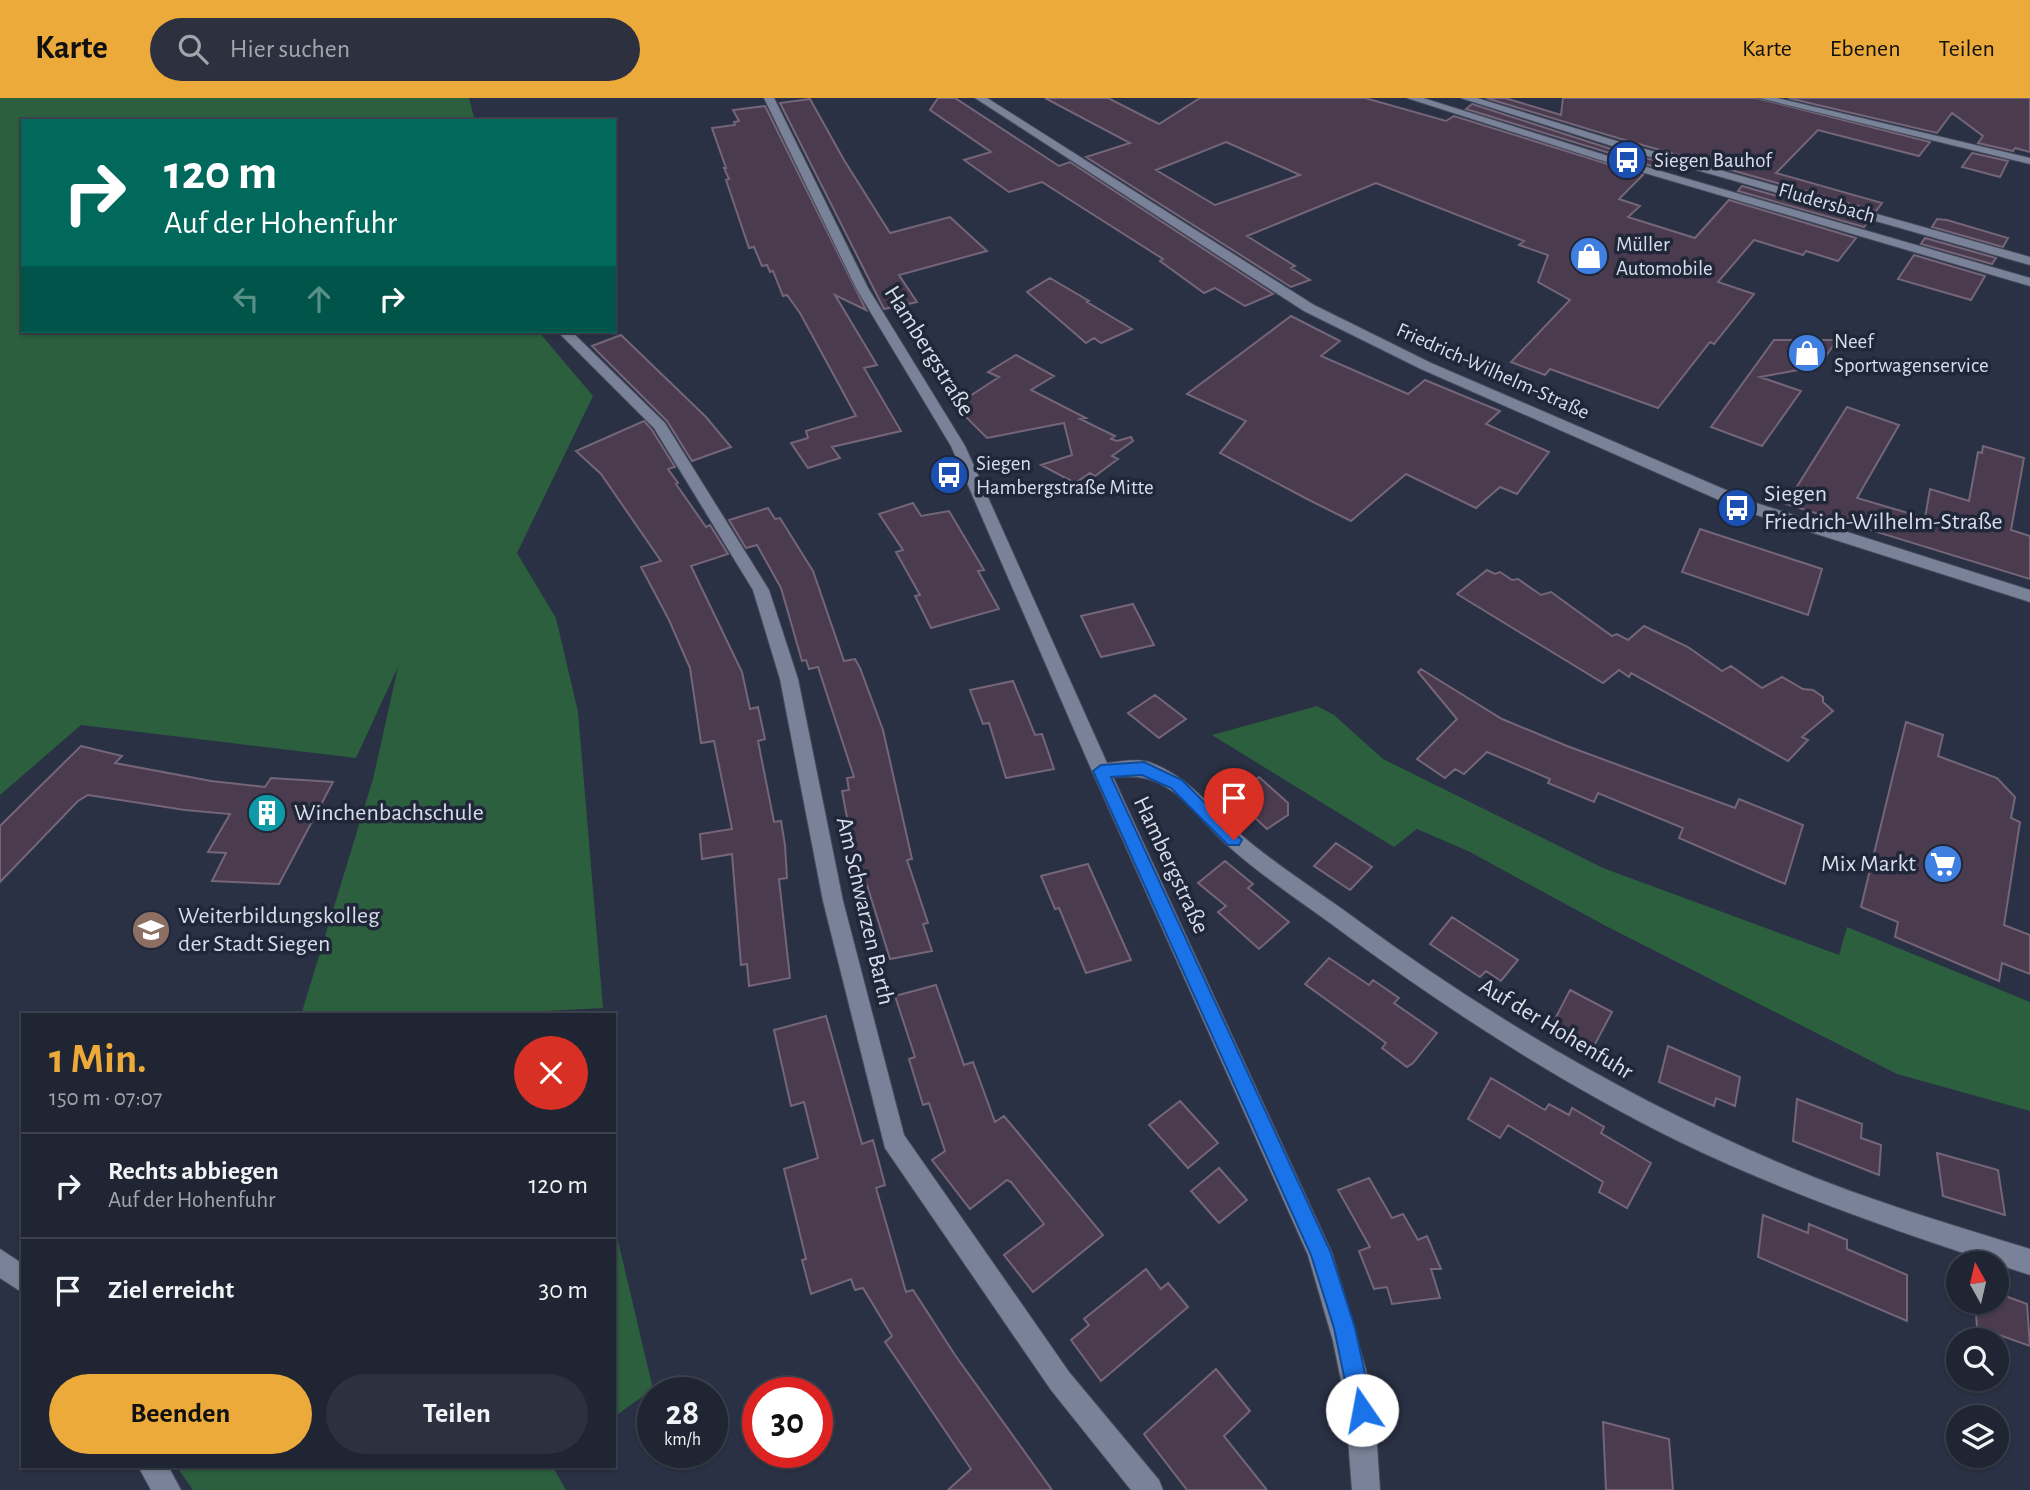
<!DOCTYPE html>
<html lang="de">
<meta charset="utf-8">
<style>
body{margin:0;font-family:"Alegreya Sans",sans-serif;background:#2d313f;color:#f1f3f6;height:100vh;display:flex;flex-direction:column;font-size:26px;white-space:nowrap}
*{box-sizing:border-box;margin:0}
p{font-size:23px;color:#a2a5ac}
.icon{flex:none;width:38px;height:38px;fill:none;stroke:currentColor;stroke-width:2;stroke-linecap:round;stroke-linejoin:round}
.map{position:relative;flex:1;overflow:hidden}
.panel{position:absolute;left:21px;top:915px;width:595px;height:455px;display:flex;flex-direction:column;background:#202533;border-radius:0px;box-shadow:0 2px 5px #0004,0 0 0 2px #3d424e}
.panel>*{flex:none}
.hud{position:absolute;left:21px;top:21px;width:595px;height:214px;border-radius:0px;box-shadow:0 2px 5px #0004,0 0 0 2px #3d424e;background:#00695c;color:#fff;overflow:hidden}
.needle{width:46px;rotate:352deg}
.fabs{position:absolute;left:1946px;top:1153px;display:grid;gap:14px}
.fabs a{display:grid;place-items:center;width:63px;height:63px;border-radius:50%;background:#202533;box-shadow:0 2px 5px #0004,0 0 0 2px #3d424e;font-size:35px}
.speed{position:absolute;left:637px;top:1279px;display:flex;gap:14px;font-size:35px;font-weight:700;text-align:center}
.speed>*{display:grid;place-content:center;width:91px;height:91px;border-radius:50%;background:#202533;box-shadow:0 2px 5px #0004,0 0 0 2px #3d424e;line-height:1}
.speed small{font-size:18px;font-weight:400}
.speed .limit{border:10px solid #d22;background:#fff;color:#111}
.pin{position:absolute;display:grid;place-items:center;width:60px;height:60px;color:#fff;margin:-72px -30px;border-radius:50% 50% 50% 0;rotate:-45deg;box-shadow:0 0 7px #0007}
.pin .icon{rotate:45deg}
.me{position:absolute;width:77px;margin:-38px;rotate:348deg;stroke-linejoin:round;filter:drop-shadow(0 0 5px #0008)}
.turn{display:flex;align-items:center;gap:24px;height:147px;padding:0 28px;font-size:32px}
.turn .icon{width:91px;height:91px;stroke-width:2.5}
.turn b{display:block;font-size:49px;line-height:60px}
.lanes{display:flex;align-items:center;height:66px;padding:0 28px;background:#0003;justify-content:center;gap:35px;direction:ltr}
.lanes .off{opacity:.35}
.round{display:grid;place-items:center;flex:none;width:74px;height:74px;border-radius:37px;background:#2d313f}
.headline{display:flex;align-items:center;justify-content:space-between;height:119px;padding:0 28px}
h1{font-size:42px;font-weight:700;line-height:52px;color:#ebaa39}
.action{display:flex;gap:14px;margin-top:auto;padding:14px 28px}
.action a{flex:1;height:80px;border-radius:42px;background:#ebaa39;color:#111;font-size:28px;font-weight:700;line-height:80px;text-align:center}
.action a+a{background:#2d313f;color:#f1f3f6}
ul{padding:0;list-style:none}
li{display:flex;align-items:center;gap:21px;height:105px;padding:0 28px;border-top:2px solid #3d424e}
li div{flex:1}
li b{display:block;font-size:26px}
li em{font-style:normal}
header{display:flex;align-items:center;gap:42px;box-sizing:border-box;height:98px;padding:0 35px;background:#ebaa39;color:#111}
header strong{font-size:33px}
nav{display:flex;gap:38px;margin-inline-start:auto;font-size:24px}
.search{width:490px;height:63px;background:#2d313f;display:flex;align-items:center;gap:18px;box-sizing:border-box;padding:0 24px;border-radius:38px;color:#a2a5ac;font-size:26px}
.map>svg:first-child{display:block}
.green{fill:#2b5f3e}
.building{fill:#4a3c4e;stroke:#746579;stroke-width:2;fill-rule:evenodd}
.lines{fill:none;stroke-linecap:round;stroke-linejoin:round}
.minor-casing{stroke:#464c5c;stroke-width:2}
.minor{fill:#798298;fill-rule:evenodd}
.route{fill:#1a73e8;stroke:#114b97;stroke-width:2}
.labels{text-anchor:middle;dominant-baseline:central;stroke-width:7;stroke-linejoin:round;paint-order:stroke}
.far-poi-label{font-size:21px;fill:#d9ddea;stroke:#202739;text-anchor:start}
.far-street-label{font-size:21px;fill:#d9ddea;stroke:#202739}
.street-label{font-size:24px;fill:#d9ddea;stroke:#202739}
.poi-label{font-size:24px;fill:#d9ddea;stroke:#202739;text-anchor:start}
</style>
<header>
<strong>Karte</strong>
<div class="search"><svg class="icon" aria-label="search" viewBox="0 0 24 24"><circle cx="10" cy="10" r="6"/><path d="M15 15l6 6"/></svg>Hier suchen</div>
<nav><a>Karte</a><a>Ebenen</a><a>Teilen</a></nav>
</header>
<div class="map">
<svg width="2030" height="1392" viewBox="0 0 2030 1392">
<rect width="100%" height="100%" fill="#2a3144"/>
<!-- green -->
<path class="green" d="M 0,0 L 469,0 L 475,23 L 23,23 L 23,233 L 538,233 L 593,298 L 517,455 L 556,520 L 578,614 L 603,910 L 547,913 L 546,917 L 514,917 L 529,914 L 483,917 L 301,917 L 373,681 L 398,569 L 356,660 L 81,627 L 0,697 Z
M 1317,608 L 1334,617 L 1383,661 L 1603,770 L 1839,857 L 1847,829 L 2030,904 L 2030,1013 L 1897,976 L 1604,827 L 1470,754 L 1417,731 L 1394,749 L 1212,637 Z
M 614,1126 L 653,1291 L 614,1319 Z
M 177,1369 L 553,1369 L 566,1392 L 193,1392 Z"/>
<!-- building -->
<path class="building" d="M 938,0 L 955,0 L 1059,68 L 1070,64 L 1273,196 L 1245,208 L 1215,190 L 1204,195 L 1160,163 L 1163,161 L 1042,84 L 1009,94 L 964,62 L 991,54 L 930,12 Z
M 1045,0 L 1108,0 L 1159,26 L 1200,0 L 1365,0 L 1446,23 L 1454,18 L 1643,77 L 1619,101 L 1640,108 L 1628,119 L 1695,140 L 1729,102 L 1856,140 L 1838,163 L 1806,153 L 1803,157 L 1754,142 L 1718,184 L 1754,196 L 1714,246 L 1710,244 L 1658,310 L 1550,271 L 1545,277 L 1511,264 L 1570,202 L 1538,184 L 1548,157 L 1519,147 L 1524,143 L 1376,85 L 1247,138 L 1295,168 L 1291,170 L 1310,182 L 1291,189 L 1086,59 L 1130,45 ZM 1226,44 L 1300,77 L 1215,107 L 1156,72 Z
M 1486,0 L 1505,0 L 1561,17 L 1563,0 L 1756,0 L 1930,44 L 1919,58 L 1818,32 L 1776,75 L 1882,105 L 1876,113 L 1621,41 Z
M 1788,0 L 2030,0 L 2030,54 L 2015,50 L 2013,53 L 1978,45 L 1983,38 L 1952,15 L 1937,35 Z
M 810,1 L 844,62 L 890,135 L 950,119 L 987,153 L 899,177 L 917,204 L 884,211 L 780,5 Z
M 1472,6 L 1611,51 L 1657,63 L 1652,68 L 1466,11 Z
M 765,8 L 866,212 L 835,197 L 877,267 L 864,270 L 901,333 L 832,349 L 840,360 L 808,370 L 791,345 L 808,340 L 806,333 L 856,318 L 800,215 L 787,197 L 783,198 L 773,173 L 770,174 L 767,167 L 762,168 L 754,149 L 749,150 L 726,82 L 729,81 L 724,70 L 726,70 L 712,30 L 735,27 L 734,24 L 739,23 L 733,12 Z
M 1972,55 L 2008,63 L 2000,79 L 1962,69 Z
M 1742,88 L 1868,124 L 1864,129 L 1738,93 Z
M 1937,121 L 1947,122 L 2008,140 L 2003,149 L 1932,129 Z
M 1925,140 L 1996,160 L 1992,166 L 1921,146 Z
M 1914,157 L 1985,178 L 1971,202 L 1898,181 Z
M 1050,180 L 1089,203 L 1087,204 L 1132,231 L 1101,245 L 1094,240 L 1086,245 L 1027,194 Z
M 1291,218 L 1340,243 L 1321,258 L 1408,296 L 1425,282 L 1500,313 L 1486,326 L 1549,354 L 1517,396 L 1500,389 L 1476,410 L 1406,376 L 1351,423 L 1309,402 L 1220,355 L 1246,323 L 1187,296 Z
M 621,237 L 706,319 L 731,349 L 692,363 L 667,323 L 592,248 Z
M 1774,242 L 1837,242 L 1819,268 L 1760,279 L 1801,293 L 1762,348 L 1711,329 Z
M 1016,257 L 1054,278 L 1031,292 L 1086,320 L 1080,321 L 1115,338 L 1111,341 L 1117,343 L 1131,339 L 1133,343 L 1112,358 L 1118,361 L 1095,378 L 1090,375 L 1075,385 L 1041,367 L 1072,357 L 1064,325 L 987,340 L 955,308 L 999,279 L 988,274 Z
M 1847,309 L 1899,327 L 1857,400 L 1925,420 L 1930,391 L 1969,403 L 1978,354 L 1982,355 L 1983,348 L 2024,360 L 2011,432 L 2030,438 L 2030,481 L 1786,406 Z
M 644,323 L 652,332 L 675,369 L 668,371 L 678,385 L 676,386 L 706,429 L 710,427 L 728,456 L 691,468 L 742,574 L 750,611 L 758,609 L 765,641 L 758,643 L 774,724 L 781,723 L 785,747 L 787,780 L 779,781 L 790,880 L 749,888 L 747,866 L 741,867 L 732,756 L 702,761 L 700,736 L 732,731 L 714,643 L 701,645 L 690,570 L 669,522 L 641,469 L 661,463 L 601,376 L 576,353 Z
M 913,405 L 921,418 L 949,413 L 984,472 L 978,473 L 999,511 L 931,530 L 915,498 L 920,497 L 896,454 L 903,452 L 879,416 Z
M 768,410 L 775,421 L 780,420 L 813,473 L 844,563 L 855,561 L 860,570 L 883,632 L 912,761 L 907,762 L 928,825 L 923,826 L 932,853 L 890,861 L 867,787 L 860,788 L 842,693 L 849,692 L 847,680 L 854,679 L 818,569 L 809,571 L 806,562 L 802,563 L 781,490 L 757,447 L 746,450 L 729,422 Z
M 1700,431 L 1822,471 L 1808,517 L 1682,474 Z
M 1487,472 L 1495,476 L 1500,474 L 1512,482 L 1518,481 L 1541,497 L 1551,494 L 1612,538 L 1617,536 L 1628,542 L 1644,528 L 1688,549 L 1722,573 L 1731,568 L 1762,590 L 1782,579 L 1803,591 L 1813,592 L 1823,599 L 1823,604 L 1833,613 L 1802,639 L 1808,642 L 1788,663 L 1631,575 L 1629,579 L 1619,572 L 1603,585 L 1457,496 Z
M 1133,506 L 1154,547 L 1101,559 L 1081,518 Z
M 1421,571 L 1502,621 L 1567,648 L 1735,710 L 1739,701 L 1803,727 L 1785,786 L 1679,740 L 1683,730 L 1598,695 L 1594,704 L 1548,685 L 1550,681 L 1487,654 L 1464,676 L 1455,671 L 1445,680 L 1417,661 L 1457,621 L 1418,574 Z
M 1013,583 L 1035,637 L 1042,636 L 1054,671 L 1006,680 L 989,625 L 983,626 L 970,592 Z
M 1155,597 L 1186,621 L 1159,640 L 1128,615 Z
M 1906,624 L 1943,637 L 1938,658 L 1997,680 L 2015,699 L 2011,720 L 2020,724 L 2004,827 L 2030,837 L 2030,876 L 2002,865 L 1999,883 L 1895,839 L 1898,824 L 1861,809 Z
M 81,648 L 122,658 L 115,665 L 211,683 L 265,689 L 271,680 L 333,684 L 279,786 L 212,783 L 226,755 L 208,754 L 230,716 L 185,712 L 88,697 L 78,703 L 0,784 L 0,728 Z
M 1259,679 L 1288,705 L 1288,717 L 1267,731 L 1251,716 L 1245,722 L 1219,705 Z
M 1336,745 L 1372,769 L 1350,792 L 1314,768 Z
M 1225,763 L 1253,786 L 1248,790 L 1289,824 L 1259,851 L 1218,814 L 1226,808 L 1198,785 Z
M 1088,766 L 1131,862 L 1086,875 L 1059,810 L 1055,811 L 1041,778 Z
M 1452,819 L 1518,862 L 1501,883 L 1486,873 L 1480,879 L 1430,846 Z
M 1329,860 L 1369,887 L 1373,882 L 1399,900 L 1394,905 L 1437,935 L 1413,965 L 1407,969 L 1382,950 L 1386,945 L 1305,886 Z
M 936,887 L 964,967 L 973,964 L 995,1024 L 1004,1018 L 1103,1137 L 1033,1194 L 1004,1157 L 1044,1126 L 1011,1084 L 1007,1082 L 970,1111 L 932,1062 L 945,1053 L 929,1005 L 923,1007 L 909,961 L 915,959 L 895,898 Z
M 1570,892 L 1612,914 L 1594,948 L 1553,925 Z
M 826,918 L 862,1046 L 873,1042 L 885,1087 L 876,1090 L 906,1194 L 913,1192 L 955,1257 L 1052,1392 L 948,1392 L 971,1371 L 885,1244 L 892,1238 L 863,1190 L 855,1192 L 851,1181 L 811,1196 L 802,1162 L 806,1161 L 784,1071 L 818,1060 L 804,1004 L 791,1008 L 774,932 Z
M 1668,948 L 1740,979 L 1735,1008 L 1716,1000 L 1714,1008 L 1659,984 Z
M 1491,980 L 1545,1012 L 1549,1006 L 1569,1017 L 1572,1010 L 1604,1029 L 1601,1035 L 1651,1065 L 1627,1110 L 1599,1094 L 1603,1084 L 1508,1027 L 1500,1040 L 1468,1021 Z
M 1797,1001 L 1862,1026 L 1861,1040 L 1881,1047 L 1879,1077 L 1793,1043 Z
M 1180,1003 L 1218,1045 L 1188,1070 L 1149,1027 Z
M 1937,1055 L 1998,1072 L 2005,1117 L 1943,1098 Z
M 1219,1070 L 1247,1102 L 1219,1125 L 1191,1093 Z
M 1369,1080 L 1392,1120 L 1403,1116 L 1418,1142 L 1427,1138 L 1441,1171 L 1431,1171 L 1440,1200 L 1392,1206 L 1387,1189 L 1374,1191 L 1359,1153 L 1370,1149 L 1338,1092 Z
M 1763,1117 L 1808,1135 L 1809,1126 L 1847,1142 L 1847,1151 L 1907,1177 L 1907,1223 L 1758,1159 Z
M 1146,1171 L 1161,1191 L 1168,1185 L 1188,1209 L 1101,1283 L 1071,1242 L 1089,1227 L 1084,1221 Z
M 1997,1195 L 2027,1206 L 2030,1248 L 1977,1229 L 1975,1204 L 1997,1204 Z
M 1216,1271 L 1250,1313 L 1224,1338 L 1267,1392 L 1187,1392 L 1144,1336 Z
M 1603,1324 L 1669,1341 L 1673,1392 L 1606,1392 Z"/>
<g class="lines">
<!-- minor casing -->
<g class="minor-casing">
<path id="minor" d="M 764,0 L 774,0 L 868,190 L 965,348 L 1107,665 C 1120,664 1137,660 1149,664 C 1190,679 1209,709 1240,736 C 1277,768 1321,795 1360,824 C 1493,921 1636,1005 1789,1069 C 1867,1102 1949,1126 2030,1151 L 2030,1177 C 1911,1138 1791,1098 1678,1043 C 1562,986 1453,915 1349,839 C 1309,809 1262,779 1226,746 C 1207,729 1190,704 1169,691 C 1150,678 1135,678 1113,679 L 1332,1155 L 1366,1272 L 1376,1331 L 1380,1392 L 1352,1392 L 1345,1302 L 1333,1243 L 1308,1157 L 1092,673 L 951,348 L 856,190 Z
M 975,0 L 987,0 L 1314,207 L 1431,265 L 1756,405 L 2030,492 L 2030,504 L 1744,413 L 1421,271 L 1304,213 Z
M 1407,0 L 1423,0 L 1605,57 L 2030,180 L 2030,188 L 1597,61 Z
M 1461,0 L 1477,0 L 1620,44 L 2030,159 L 2030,167 L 1612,48 Z
M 1759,0 L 1777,0 L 2030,60 L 2030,66 Z
M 557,233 L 571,233 L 665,325 L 769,492 L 798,581 L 843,803 L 904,1037 L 1069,1274 L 1159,1382 L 1163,1392 L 1131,1392 L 1051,1292 L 885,1050 L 823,803 L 780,581 L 753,492 L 654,330 Z
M 0,1151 L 23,1166 L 23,1195 L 0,1180 Z
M 138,1368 L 168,1368 L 181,1392 L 151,1392 Z"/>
</g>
<!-- minor -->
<use href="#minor" class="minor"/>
</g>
<!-- route -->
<path class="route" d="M 1144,664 L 1182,682 L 1242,742 L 1239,747 L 1228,747 L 1171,690 L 1142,677 L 1111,679 L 1331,1155 L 1355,1230 L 1373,1312 L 1370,1320 L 1362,1323 L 1354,1320 L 1351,1312 L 1334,1230 L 1311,1157 L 1093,673 L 1101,667 Z"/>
<!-- icons -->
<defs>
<g id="bus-disc" transform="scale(2.0125)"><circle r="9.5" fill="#1a4fb4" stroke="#202739"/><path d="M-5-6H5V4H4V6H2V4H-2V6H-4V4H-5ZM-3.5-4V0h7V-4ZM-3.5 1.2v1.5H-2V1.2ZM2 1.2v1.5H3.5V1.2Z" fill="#fff"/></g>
<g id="shop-disc" transform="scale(2.0125)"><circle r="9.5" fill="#3f7fe0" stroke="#202739"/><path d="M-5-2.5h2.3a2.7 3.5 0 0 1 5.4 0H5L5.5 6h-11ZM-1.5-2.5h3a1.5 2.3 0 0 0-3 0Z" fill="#fff"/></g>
<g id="building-disc" transform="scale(2.0125)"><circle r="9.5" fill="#0f9aa8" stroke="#202739"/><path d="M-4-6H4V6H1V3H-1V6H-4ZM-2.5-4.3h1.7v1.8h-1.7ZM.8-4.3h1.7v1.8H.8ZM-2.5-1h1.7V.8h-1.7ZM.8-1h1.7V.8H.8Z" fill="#fff"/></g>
<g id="supermarket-disc" transform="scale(2.0125)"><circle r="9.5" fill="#3f7fe0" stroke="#202739"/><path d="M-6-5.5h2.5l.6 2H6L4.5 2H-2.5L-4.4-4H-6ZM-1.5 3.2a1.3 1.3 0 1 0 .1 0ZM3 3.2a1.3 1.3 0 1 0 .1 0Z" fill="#fff"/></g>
<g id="school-disc" transform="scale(2.0125)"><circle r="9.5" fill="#8d6e63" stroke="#202739"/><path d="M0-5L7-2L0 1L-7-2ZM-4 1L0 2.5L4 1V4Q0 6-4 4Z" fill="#fff"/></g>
</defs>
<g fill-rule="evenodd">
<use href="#bus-disc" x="1627" y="62"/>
<use href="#shop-disc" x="1589" y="158"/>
<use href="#shop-disc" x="1807" y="255"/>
<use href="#bus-disc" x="949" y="377"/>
<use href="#bus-disc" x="1737" y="410"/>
<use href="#building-disc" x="267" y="715"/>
<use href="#supermarket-disc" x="1943" y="766"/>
<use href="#school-disc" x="151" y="832"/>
</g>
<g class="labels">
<!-- far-poi labels -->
<g class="far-poi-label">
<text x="1654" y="62">Siegen Bauhof</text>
<text x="1616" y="146">Müller<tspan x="1616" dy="24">Automobile</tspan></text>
<text x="1834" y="243">Neef<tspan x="1834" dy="24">Sportwagenservice</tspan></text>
<text x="976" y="365">Siegen<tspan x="976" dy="24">Hambergstraße Mitte</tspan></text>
</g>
<!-- far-street labels -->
<g class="far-street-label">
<text transform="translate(1827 105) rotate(16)">Fludersbach</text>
<text transform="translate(1493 273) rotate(24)">Friedrich-Wilhelm-Straße</text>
</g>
<!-- street labels -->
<g class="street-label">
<text transform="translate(929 253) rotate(58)">Hambergstraße</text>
<text transform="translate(1171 767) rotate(65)">Hambergstraße</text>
<text transform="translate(865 813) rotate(77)">Am Schwarzen Barth</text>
<text transform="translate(1556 931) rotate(31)">Auf der Hohenfuhr</text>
</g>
<!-- poi labels -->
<g class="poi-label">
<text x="1764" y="396">Siegen<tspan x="1764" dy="28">Friedrich-Wilhelm-Straße</tspan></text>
<text x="294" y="715">Winchenbachschule</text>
<text x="1916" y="766" text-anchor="end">Mix Markt</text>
<text x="178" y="818">Weiterbildungskolleg<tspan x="178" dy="28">der Stadt Siegen</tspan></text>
</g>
</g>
</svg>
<div class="fabs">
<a><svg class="needle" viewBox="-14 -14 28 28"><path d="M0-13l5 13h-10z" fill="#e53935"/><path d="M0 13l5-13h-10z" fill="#a2a5ac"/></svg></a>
<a><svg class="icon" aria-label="search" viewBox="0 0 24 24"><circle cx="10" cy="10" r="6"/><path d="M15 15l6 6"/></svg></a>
<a><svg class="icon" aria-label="layers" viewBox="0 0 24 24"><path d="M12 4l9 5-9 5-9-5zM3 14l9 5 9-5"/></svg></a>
</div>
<div class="speed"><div>28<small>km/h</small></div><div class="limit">30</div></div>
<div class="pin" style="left:1234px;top:742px;background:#d93025"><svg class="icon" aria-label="arrive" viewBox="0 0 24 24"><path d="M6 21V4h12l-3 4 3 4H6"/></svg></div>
<svg class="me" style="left:1362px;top:1312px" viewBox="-20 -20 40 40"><circle r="19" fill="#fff"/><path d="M0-13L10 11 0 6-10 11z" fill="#1a73e8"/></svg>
<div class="hud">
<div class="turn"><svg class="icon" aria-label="right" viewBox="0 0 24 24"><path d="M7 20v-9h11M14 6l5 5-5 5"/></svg><div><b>120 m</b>Auf der Hohenfuhr</div></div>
<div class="lanes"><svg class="icon off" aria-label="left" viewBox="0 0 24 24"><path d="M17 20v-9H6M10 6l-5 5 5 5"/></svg><svg class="icon off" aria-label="ahead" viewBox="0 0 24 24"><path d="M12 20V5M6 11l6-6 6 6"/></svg><svg class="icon" aria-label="right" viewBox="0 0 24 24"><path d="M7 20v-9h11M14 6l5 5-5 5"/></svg></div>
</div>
<section class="panel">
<div class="headline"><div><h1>1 Min.</h1><p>150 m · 07:07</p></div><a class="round" style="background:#d93025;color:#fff"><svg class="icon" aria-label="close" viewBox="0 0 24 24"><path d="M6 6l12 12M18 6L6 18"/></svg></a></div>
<ul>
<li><svg class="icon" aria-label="right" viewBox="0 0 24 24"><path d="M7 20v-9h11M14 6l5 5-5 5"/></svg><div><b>Rechts abbiegen</b><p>Auf der Hohenfuhr</p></div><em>120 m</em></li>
<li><svg class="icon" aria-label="arrive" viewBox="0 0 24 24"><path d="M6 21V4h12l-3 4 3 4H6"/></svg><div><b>Ziel erreicht</b></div><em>30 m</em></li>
</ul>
<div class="action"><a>Beenden</a><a>Teilen</a></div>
</section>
</div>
